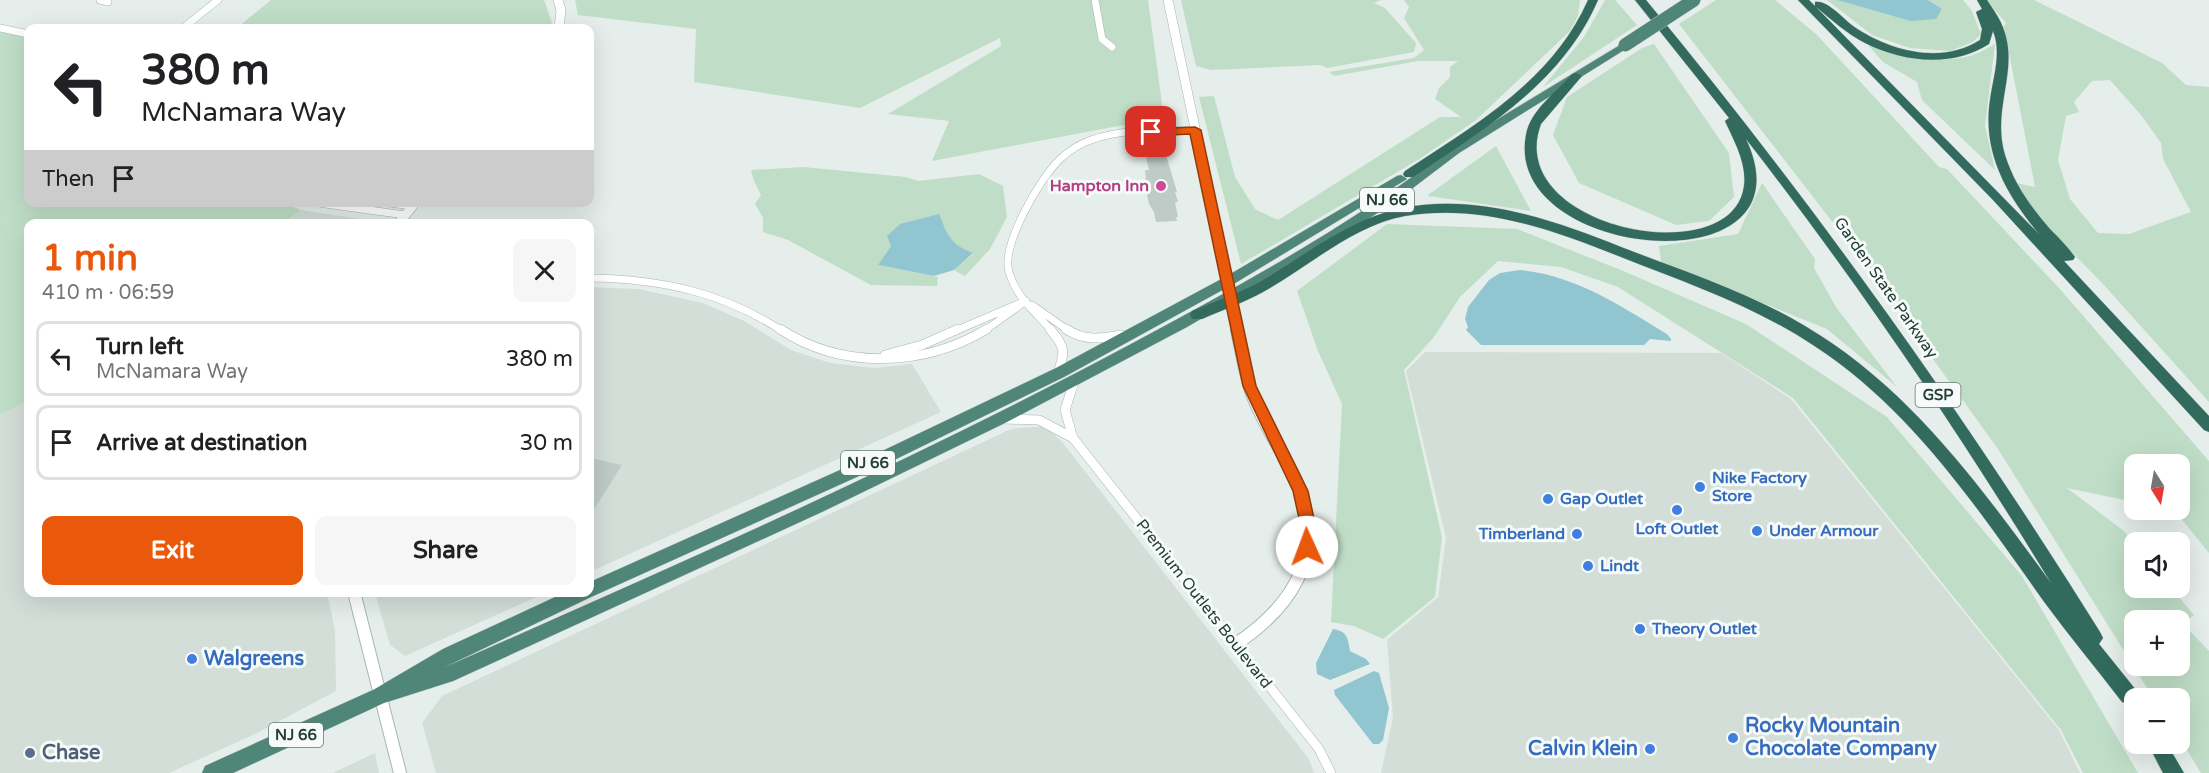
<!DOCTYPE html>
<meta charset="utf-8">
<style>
body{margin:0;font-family:"Varela Round",sans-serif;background:#f6f6f6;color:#202124;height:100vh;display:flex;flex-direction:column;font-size:22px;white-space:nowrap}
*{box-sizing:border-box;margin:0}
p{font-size:20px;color:#757577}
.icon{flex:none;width:33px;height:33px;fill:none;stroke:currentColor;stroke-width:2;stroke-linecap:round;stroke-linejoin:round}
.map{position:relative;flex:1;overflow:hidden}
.sheet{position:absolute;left:24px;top:219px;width:570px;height:378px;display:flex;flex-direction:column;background:#fff;border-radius:12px;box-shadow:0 6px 24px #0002}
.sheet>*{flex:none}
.top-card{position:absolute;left:24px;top:24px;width:570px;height:183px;border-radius:12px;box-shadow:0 6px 24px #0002;background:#fff;color:#202124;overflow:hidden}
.needle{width:39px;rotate:169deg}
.controls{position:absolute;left:2124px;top:454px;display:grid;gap:12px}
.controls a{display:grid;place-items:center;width:66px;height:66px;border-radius:12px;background:#fff;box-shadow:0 6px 24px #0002;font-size:30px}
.pin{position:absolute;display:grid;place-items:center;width:51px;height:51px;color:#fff;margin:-26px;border-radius:12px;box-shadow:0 3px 9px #0006}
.me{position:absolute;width:66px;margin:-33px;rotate:358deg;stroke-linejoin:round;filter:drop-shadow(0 0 4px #0008)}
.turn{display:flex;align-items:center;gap:21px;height:126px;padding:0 18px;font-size:27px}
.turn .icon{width:78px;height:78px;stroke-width:2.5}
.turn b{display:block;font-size:42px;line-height:51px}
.then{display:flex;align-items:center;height:57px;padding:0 18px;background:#0003;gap:12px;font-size:22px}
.round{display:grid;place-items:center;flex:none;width:63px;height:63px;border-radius:12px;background:#f6f6f6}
.head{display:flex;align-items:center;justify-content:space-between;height:102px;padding:0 18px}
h1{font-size:36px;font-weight:700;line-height:45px;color:#ea580c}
.cta{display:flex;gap:12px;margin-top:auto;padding:12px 18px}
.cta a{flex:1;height:69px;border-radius:12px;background:#ea580c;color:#fff;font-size:24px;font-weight:700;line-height:69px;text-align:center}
.cta a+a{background:#f6f6f6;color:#202124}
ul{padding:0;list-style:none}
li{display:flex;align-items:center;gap:18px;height:75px;margin:0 12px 9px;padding:0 6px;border:3px solid #e0e0e0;border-radius:12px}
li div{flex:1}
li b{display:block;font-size:22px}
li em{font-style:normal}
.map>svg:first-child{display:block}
.built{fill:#d4ded9}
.green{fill:#c0dec7;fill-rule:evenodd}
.water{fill:#91c6d0}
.building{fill:#becbc6}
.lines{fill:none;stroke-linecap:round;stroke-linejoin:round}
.minor-far1-casing{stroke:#a8b6b1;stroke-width:8}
.minor-casing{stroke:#a8b6b1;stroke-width:10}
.tertiary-far1-casing{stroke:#a8b6b1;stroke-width:10}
.tertiary-casing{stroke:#a8b6b1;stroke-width:14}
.trunk-casing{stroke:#c2c9c7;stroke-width:1}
.motorway-casing{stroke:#c2c9c7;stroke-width:1}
.minor-far1{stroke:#fff;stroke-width:7}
.minor{stroke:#fff;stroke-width:9}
.tertiary-far1{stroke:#fff;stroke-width:9}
.tertiary{stroke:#fff;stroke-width:12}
.trunk{fill:#4f8678;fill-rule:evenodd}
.motorway{fill:#326a5e;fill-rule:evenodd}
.tertiary-bridge-casing{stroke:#a8b6b1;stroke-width:10;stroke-linecap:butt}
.trunk-bridge-casing{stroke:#c2c9c7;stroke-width:14;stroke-linecap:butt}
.tertiary-bridge{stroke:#fff;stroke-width:9}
.trunk-bridge{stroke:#4f8678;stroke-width:13}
.route{fill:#ea580c;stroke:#983908;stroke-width:1.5}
.hotel-dot{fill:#d1479c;stroke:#f6faf8;stroke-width:2}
.shop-dot{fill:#3f7fe0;stroke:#f6faf8;stroke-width:2}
.service-dot{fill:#5c6f8a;stroke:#f6faf8;stroke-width:2}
.labels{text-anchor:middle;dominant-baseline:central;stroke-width:6;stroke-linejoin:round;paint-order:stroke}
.shield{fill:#f6faf8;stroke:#647772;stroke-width:1.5}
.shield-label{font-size:15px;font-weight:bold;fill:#253f38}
.hotel-label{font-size:16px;font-weight:bold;fill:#b23c85;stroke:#f6faf8;text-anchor:end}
.street-label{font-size:16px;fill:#253f38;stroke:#f6faf8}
.shop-label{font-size:16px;font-weight:bold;fill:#366cbe;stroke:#f6faf8;text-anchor:start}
.near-shop-label{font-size:20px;font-weight:bold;fill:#366cbe;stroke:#f6faf8;text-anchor:start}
.near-service-label{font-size:20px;font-weight:bold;fill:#4e5e75;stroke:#f6faf8;text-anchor:start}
</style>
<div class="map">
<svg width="2209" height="773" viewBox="0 0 2209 773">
<rect width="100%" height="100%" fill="#e5eeea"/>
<!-- built -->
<path class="built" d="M 301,210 L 386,223 L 284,224 Z
M 590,287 L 638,289 L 703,303 L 744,321 L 791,350 L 830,363 L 874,368 L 912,364 L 941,412 L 590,572 Z
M 1425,352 L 1721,353 L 1791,399 L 2059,730 L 2080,773 L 1381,773 L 1393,718 L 1387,640 L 1438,597 L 1446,538 L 1406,371 Z
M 28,401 L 28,592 L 327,593 L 335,630 L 336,691 L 257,733 L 169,773 L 0,773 L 0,415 Z
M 1045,426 L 1063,443 L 1309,759 L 1314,773 L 436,773 L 422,723 L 442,696 L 1011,429 Z
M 375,593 L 375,592 L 545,593 L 405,656 L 390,645 Z
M 375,753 L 379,773 L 333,773 Z"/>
<!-- green -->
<path class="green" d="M 271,0 L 544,0 L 552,23 L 550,28 L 237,28 Z
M 575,0 L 1148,0 L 1163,111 L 1145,121 L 932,161 L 949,121 L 888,114 L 1001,46 L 1000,38 L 860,108 L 694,82 L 696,29 L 578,15 Z
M 1181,0 L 1381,0 L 1374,3 L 1385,8 L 1416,43 L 1414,52 L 1327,68 L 1320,65 L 1211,70 L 1196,66 Z
M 1404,0 L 1580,0 L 1578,16 L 1570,31 L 1476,120 L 1421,158 L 1241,264 L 1199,97 L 1214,96 L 1235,177 L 1255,209 L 1278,220 L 1440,117 L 1461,117 L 1435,99 L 1439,88 L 1450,77 L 1450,67 L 1458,61 L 1418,61 L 1334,76 L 1329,72 L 1414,58 L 1424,50 L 1404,18 L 1409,7 Z
M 1605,0 L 1615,0 L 1637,25 L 1543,87 L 1584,37 Z
M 1716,0 L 1775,0 L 1817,35 L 1939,167 L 1947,169 L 2059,288 L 2209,461 L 2209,553 L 2174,510 L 2180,510 L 2180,465 L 2134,465 L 2134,502 L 2067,488 L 2124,531 L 2134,544 L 2134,588 L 2171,588 L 2194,615 L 2183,624 L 2209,651 L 2209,773 L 2201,773 L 2180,739 L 2180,699 L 2154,699 L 1998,449 L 1855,251 L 1679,24 ZM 2134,621 L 2180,621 L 2180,666 L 2134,666 Z
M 1827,0 L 1837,0 L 1910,21 L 1942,9 L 1928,0 L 1963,0 L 1972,11 L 1981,34 L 1973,42 L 1950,51 L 1910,48 L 1872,35 Z
M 1986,0 L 2034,0 L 2162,63 L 2186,85 L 2209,87 L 2209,402 L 2103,284 L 2001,180 L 2035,187 L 2004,27 L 2006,23 ZM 2110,80 L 2141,115 L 2161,143 L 2163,159 L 2191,212 L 2129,234 L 2098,233 L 2070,199 L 2058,160 L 2066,116 L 2079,112 L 2074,102 L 2092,81 Z
M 0,28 L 28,35 L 28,202 L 281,202 L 301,210 L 284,223 L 28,224 L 28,401 L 0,415 Z
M 1654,44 L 1729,153 L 1734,197 L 1709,221 L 1676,225 L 1579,183 L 1553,135 L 1567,97 L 1642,48 Z
M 1995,44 L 1985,126 L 1995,170 L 1922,100 L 1917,82 L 1883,62 L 1868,45 C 1900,55 1936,65 1970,56 C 1978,54 1987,48 1995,44 Z
M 1496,146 L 1531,211 L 1428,196 L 1428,195 Z
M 804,167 L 906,177 L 918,181 L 979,174 L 1003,186 L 1007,217 L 990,249 L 965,276 L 954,270 L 973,254 C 960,248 948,242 945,227 L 891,246 L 878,265 L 938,277 L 937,286 L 871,285 L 788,240 L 763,232 L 763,218 L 755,204 L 761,195 L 754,181 L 751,170 Z
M 1762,183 L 1815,259 L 1814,268 L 1836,307 L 1897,387 L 1827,329 L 1661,262 L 1659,246 L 1738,234 Z
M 1387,224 L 1517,229 L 1621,270 L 1746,324 L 1887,417 L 2022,576 L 2138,773 L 2083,773 L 2061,730 L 1793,398 L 1618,287 L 1561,267 L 1498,261 L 1460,297 L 1434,337 L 1404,370 L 1442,537 L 1435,597 L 1383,639 L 1354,626 L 1331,622 L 1342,404 L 1318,351 L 1297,291 Z"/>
<!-- water -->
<path class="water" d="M 1837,0 L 1928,0 L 1942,9 L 1936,19 L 1910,21 Z
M 939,214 C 948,236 950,244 973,253 L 954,270 L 934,276 L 878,265 L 891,246 L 887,236 L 900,224 Z
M 1520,270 C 1575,275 1621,306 1667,334 L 1671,339 L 1671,341 L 1650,339 L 1644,345 L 1481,345 L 1466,330 L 1468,327 L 1465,319 L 1468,307 L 1489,280 L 1500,273 Z
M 1333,629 C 1347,631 1348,638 1350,651 L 1366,659 L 1370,664 L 1330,680 L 1317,674 L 1316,663 Z
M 1374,671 L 1379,673 L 1389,708 L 1383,740 L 1379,744 L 1373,744 L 1335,695 L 1334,690 Z"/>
<!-- building -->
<path class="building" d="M 1166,155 L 1177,192 L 1175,192 L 1178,202 L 1175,202 L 1178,217 L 1176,217 L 1177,221 L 1156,222 L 1154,212 L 1149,204 L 1144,180 L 1146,179 L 1145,170 L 1149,170 L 1146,157 Z
M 590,458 L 622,465 L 590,516 Z"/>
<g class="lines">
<!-- minor-far1 casing -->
<g class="minor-far1-casing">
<path id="minor-far1" d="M 100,0 L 108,2
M 1095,0 L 1102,39 L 1112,47
M 0,28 L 28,34
M 183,28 L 218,0
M 311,202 L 405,215
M 381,202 L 413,206
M 590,278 C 660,279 723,292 782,331
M 1032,305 L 1069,331
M 955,331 L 1023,302
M 984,331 L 1026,301
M 1052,331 C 1036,313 1016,297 1009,272 C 1001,245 1040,178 1060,159 C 1069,151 1079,144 1091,140 C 1124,128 1160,131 1195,130"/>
</g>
<!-- minor casing -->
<g class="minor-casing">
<path id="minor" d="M 780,329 C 842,370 924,367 987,329
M 1050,329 C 1066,348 1065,351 1058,373
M 1066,329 C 1084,341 1101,339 1121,335
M 885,355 L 922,345 L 958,329
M 1004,419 L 1039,420 L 1073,438 L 1319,749 L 1331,773
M 1073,438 L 1065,410 L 1074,382"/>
</g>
<!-- tertiary-far1 casing -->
<g class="tertiary-far1-casing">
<path id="tertiary-far1" d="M 558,0 L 561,10 L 559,28
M 1168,0 L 1221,251
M 398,224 L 416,202"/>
</g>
<!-- tertiary casing -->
<g class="tertiary-casing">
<path id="tertiary" d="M 354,592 L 400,773
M 1236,644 C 1297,603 1327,550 1295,478 C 1282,450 1264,425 1253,396 C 1245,375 1242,352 1237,330"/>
</g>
<!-- trunk casing -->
<g class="trunk-casing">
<path id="trunk" d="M 1625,42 L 1629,43 L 1629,47 L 1459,153 L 1393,203 L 1326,246 L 1187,327 L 1007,422 L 824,511 L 453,681 L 384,703 L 233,773 L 202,773 L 205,766 L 373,690 L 443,649 L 566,592 L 590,592 L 590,582 L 878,453 L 1054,369 L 1227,276 L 1397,176 L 1401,175 L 1407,179 L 1237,282 L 1064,377 L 890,462 L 591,597 L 443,668 C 675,566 907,464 1131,344 C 1236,288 1342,230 1438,158 L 1440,154 Z"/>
</g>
<!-- motorway casing -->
<g class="motorway-casing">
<path id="motorway" d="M 1588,0 L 1598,0 C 1563,82 1485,129 1413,177 L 1405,177 L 1403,174 L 1405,171 C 1475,125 1553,80 1588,0 Z
M 1635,0 L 1646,0 C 1812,201 1962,411 2100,632 L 2103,638 L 2099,644 L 2136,690 L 2138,696 L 2134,702 L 2129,704 L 2122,702 C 2097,669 2070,637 2045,603 C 1978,509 1912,409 1813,345 C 1754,306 1687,283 1621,257 C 1553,230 1481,203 1405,216 C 1355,225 1313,263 1270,288 C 1248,301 1225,309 1202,319 L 1192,319 L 1190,315 L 1192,311 C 1214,302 1237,294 1258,283 C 1305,256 1348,219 1403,208 C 1477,193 1553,220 1621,247 C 1683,271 1748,292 1805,326 C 1910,388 1980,486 2051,583 C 1958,430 1856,280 1746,139 C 1817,290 1502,260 1526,135 C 1530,110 1557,92 1572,74 L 1576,73 L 1582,76 L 1541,124 C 1502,228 1733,274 1744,186 C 1747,163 1734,141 1725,121 L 1729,118 Z
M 1798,0 L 1809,0 L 1815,6 L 1815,2 C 1828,0 1843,19 1853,26 C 1889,51 1941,65 1980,40 L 1982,29 L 1976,12 L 1982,9 L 1977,0 L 1987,0 C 1995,12 2003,23 2006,37 C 2016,75 1992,112 2005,155 C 2014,184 2031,207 2050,229 C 2059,238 2068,247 2075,257 L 2073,260 L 2064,261 L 2209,416 L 2209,432 L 2204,430 L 1993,200 ZM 1816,7 C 1831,19 1847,34 1865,43 C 1903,62 1952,68 1989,44 L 1993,31 C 2002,53 1993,77 1990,100 C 1982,153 2007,196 2040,235 Z
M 2148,744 L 2167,744 L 2184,773 L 2163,773 Z"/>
</g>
<!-- minor-far1 -->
<use href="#minor-far1" class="minor-far1"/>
<!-- minor -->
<use href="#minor" class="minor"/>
<!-- tertiary-far1 -->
<use href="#tertiary-far1" class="tertiary-far1"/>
<!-- tertiary -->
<use href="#tertiary" class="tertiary"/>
<!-- trunk -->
<use href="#trunk" class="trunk"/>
<!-- motorway -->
<use href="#motorway" class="motorway"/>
<!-- tertiary-bridge casing -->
<g class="tertiary-bridge-casing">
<path id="tertiary-bridge" d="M 1221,251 L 1237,330"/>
</g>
<!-- trunk-bridge casing -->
<g class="trunk-bridge-casing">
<path id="trunk-bridge" d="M 1625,45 L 1694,0"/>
</g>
<!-- tertiary-bridge -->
<use href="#tertiary-bridge" class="tertiary-bridge"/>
<!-- trunk-bridge -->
<use href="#trunk-bridge" class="trunk-bridge"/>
</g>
<!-- route -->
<path class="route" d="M 1195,127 L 1201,130 L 1256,386 L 1308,491 L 1315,523 L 1315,547 L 1313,552 L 1307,553 L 1302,552 L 1300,547 L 1300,523 L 1293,491 L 1243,386 L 1190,134 L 1151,136 L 1146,132 L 1151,129 Z"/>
<!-- markers -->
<circle class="hotel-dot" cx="1161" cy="186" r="6"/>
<g class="shop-dot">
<circle cx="1700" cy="487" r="6"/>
<circle cx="1548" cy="499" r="6"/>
<circle cx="1677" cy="510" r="6"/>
<circle cx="1757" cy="531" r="6"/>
<circle cx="1577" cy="534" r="6"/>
<circle cx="1588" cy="566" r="6"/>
<circle cx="1640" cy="629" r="6"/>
<circle cx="192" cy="659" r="6"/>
<circle cx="1733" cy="738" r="6"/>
<circle cx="1650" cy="749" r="6"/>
</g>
<circle class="service-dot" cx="30" cy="753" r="6"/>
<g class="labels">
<!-- shield labels -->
<g class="shield">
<rect x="1360" y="188" width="54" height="24" rx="4.5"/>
<rect x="1915.5" y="383" width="45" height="24" rx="4.5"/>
<rect x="841" y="451" width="54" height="24" rx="4.5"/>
<rect x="269" y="723" width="54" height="24" rx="4.5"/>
</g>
<g class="shield-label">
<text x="1387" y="200">NJ 66</text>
<text x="1938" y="395">GSP</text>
<text x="868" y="463">NJ 66</text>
<text x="296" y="735">NJ 66</text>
</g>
<!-- hotel labels -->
<g class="hotel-label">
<text x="1149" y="186">Hampton Inn</text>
</g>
<!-- street labels -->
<g class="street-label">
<text transform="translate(1886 288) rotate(55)">Garden State Parkway</text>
<text transform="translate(1204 604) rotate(52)">Premium Outlets Boulevard</text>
</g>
<!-- shop labels -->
<g class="shop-label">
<text x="1712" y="478">Nike Factory<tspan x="1712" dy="18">Store</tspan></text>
<text x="1560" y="499">Gap Outlet</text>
<text x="1677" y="529" text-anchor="middle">Loft Outlet</text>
<text x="1769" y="531">Under Armour</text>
<text x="1565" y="534" text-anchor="end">Timberland</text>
<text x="1600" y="566">Lindt</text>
<text x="1652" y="629">Theory Outlet</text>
</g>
<!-- near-shop labels -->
<g class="near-shop-label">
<text x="204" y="659">Walgreens</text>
<text x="1745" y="726">Rocky Mountain<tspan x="1745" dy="23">Chocolate Company</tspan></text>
<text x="1638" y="749" text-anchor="end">Calvin Klein</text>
</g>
<!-- near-service labels -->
<g class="near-service-label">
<text x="42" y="753">Chase</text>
</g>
</g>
</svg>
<div class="controls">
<a><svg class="needle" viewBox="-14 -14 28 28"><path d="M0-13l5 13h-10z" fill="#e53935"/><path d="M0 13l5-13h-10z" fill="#757577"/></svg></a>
<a><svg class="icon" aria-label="sound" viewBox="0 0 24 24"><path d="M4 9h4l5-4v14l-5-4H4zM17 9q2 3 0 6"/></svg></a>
<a>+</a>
<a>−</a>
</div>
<div class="pin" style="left:1151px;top:132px;background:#d93025"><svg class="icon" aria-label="arrive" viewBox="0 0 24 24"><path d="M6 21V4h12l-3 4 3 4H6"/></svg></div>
<svg class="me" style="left:1307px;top:547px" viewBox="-20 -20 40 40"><circle r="19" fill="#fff"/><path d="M0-13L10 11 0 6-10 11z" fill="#ea580c"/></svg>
<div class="top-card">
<div class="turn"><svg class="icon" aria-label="left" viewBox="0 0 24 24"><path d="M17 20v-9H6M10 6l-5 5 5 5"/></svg><div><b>380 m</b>McNamara Way</div></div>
<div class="then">Then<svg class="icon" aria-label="arrive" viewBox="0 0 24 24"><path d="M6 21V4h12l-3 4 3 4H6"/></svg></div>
</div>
<section class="sheet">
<div class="head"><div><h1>1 min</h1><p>410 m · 06:59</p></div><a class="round"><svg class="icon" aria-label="close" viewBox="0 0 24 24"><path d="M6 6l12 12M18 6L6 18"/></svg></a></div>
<ul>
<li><svg class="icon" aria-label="left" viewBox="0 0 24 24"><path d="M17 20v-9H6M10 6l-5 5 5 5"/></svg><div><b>Turn left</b><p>McNamara Way</p></div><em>380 m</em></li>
<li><svg class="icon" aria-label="arrive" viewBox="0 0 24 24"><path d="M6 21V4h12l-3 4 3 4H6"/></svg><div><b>Arrive at destination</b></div><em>30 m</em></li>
</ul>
<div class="cta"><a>Exit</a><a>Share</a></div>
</section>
</div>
